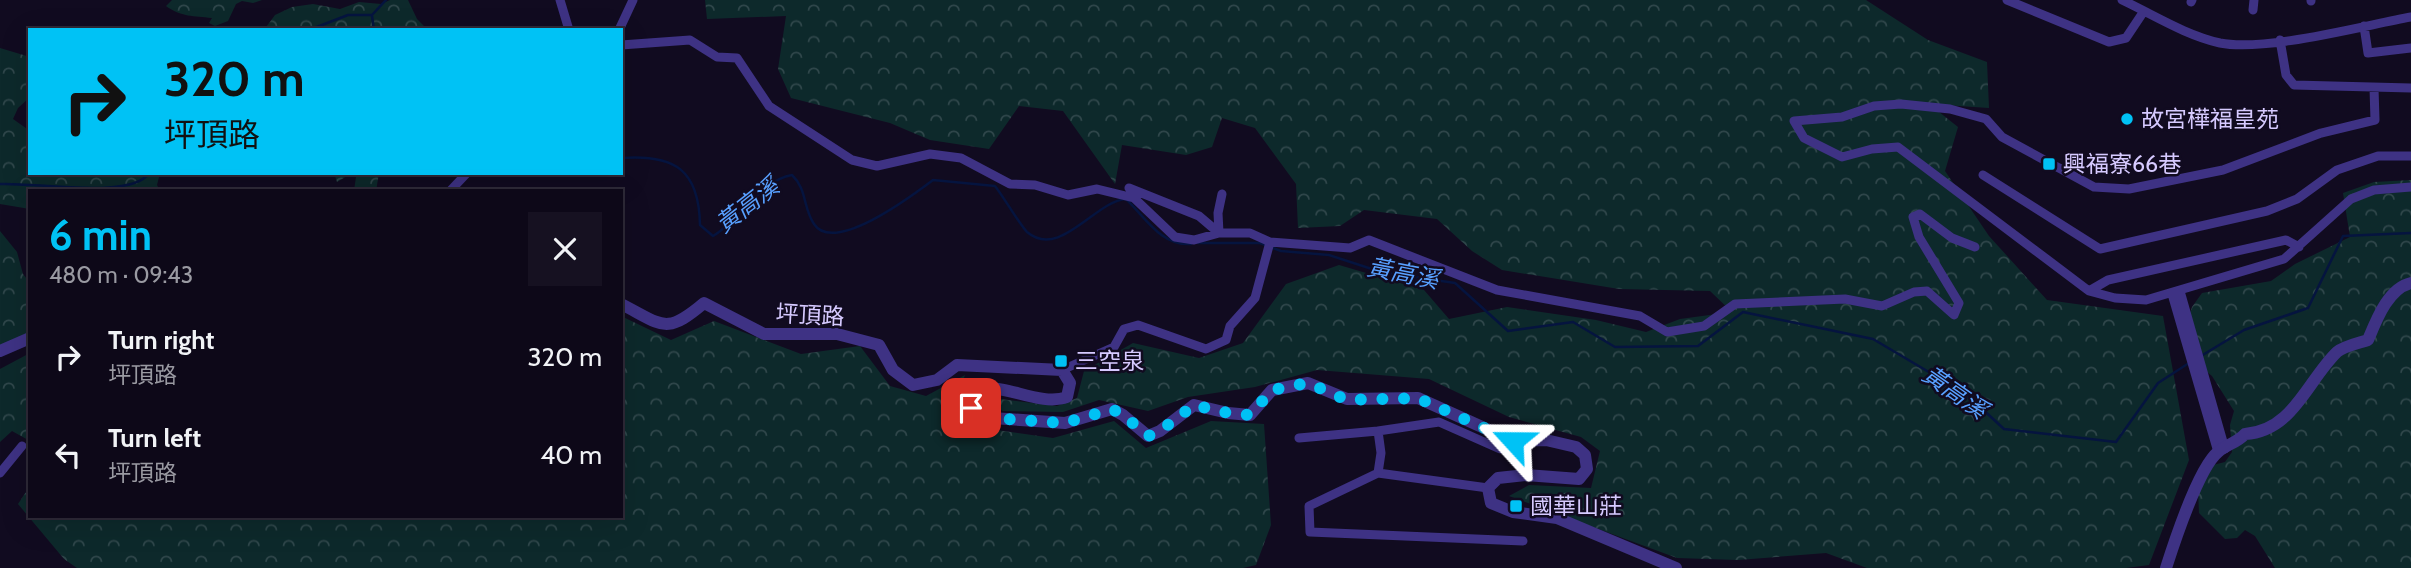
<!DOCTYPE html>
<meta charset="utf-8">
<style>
body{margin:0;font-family:Cabin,"Noto Sans TC",sans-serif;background:#161121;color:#f1f3f6;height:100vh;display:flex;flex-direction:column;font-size:26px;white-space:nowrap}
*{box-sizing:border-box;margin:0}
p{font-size:23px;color:#9a9aa2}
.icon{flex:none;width:38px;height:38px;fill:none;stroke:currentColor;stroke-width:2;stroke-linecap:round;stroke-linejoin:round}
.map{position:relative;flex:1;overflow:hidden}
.panel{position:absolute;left:28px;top:189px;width:595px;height:329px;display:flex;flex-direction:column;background:#0d0818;border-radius:0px;box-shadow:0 7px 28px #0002,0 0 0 2px #2d2937}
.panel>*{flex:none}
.guide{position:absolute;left:28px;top:28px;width:595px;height:147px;border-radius:0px;box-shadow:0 7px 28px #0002,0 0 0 2px #2d2937;background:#00c2f5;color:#111;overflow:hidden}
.pin{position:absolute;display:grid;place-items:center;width:60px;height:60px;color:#fff;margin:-30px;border-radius:14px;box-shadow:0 4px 10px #0006}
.me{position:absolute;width:77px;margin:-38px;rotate:294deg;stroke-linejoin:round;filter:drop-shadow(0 0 5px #0008)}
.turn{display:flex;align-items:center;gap:24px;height:147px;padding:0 21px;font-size:32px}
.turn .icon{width:91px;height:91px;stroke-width:2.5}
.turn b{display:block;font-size:49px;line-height:60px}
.round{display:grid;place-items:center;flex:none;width:74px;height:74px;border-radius:0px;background:#161121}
.headline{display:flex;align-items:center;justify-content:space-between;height:119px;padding:0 21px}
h1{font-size:42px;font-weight:700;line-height:52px;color:#00c2f5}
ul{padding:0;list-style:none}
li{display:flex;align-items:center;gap:21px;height:98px;padding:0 21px}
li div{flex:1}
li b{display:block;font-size:26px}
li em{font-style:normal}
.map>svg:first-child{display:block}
.forest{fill:url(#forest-crowns)}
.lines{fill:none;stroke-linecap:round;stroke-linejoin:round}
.stream{stroke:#05143f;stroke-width:2.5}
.minor{stroke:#3e3284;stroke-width:9}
.tertiary{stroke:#3e3284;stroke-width:12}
.route{stroke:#00c2f5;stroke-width:12;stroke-dasharray:0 21.6}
.poi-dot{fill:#00c2f5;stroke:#110b20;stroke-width:2.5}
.labels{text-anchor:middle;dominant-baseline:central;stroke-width:5;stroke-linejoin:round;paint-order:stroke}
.poi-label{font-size:23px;fill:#d6caff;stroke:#110b20;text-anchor:start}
.street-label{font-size:23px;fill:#d6caff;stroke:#110b20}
.water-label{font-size:24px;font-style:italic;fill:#58a0ff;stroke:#110b20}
</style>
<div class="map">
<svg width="2411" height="568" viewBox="0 0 2411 568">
<defs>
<pattern id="forest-crowns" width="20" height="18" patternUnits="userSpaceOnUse" patternTransform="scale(1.75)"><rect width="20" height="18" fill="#0d292b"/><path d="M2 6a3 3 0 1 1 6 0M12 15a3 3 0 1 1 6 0" fill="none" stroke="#30474b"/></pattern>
</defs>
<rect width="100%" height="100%" fill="#110b20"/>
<!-- forest -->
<path class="forest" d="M 172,0 L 262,0 L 253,3 L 242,1 L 236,4 L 228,21 L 215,26 L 209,23 L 212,18 C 194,16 181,17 166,6 Z
M 390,0 L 408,0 L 417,19 L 428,30 L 264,30 L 275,15 L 292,7 L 313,4 L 340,9 L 359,2 L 381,4 Z
M 705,0 L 1866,0 L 1928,40 L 1987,62 L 1989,108 L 1929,104 L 1958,127 L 1945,171 L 1989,236 L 2047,300 L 2163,316 L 2189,460 L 2149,565 L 2126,568 L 1867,568 L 1826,553 L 1738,560 L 1677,558 L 1509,496 L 1529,485 L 1591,488 L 1600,451 L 1581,437 L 1509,417 L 1429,379 L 1317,370 L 1255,387 L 1188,397 L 1148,411 L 1099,400 L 1063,412 L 1003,411 L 995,406 L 1001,399 L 1057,406 L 1077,398 L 1084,371 L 1133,343 L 1199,358 L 1243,343 L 1286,284 L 1339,265 L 1424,290 L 1449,319 L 1507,307 L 1596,320 L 1646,332 L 1680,319 L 1732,312 L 1710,291 L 1619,289 L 1502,270 L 1472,251 L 1437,219 L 1364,210 L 1340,226 L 1298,228 L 1296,184 L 1255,128 L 1222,118 L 1212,147 L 1186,155 L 1122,145 L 1115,184 L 1063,111 L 1019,106 L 989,149 L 930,140 L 890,123 L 791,98 L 778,69 L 786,16 L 707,19 Z
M 0,48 L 30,57 L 30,97 L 18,108 L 13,119 L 30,131 L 30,173 L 160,173 L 157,185 L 160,191 L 30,191 L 30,209 L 0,204 Z
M 334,173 L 379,173 L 376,191 L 354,191 L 356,177 L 352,173 L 337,182 Z
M 2411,180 L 2411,568 L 2275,568 L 2255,536 L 2245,530 L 2237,538 L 2225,539 L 2199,513 L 2198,487 L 2213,465 L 2225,462 L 2232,452 L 2230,425 L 2234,411 L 2212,376 L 2185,354 L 2182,340 L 2192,307 L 2202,293 L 2271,281 L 2295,264 L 2350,237 L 2343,193 L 2374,182 Z
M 0,231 L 17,252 L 23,274 L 30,283 L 30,333 L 0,347 Z
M 621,316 L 671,340 L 714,321 L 801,354 L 860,346 L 890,386 L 926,396 L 965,375 L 959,392 L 961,425 L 1053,438 L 1114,421 L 1146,448 L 1211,421 L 1264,424 L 1271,525 L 1256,565 L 1243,568 L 77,568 L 64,559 L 18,504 L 30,486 L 30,516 L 621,516 Z
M 30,353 L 30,441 L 12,431 L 0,442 L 0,369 Z"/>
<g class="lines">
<!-- stream -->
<path class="stream" d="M 372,15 L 386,0
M 372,16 L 374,30
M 309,30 L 348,15 L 372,15
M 621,158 C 675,154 699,170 700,225 L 713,236 C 740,220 761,180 792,175 C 807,189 803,208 814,224 C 834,255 913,195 933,180 L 995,186 C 1003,196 1020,225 1027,232 C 1060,260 1095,201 1126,199 C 1146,218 1161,246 1191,244
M 0,184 C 33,182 132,200 149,173
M 1198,243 L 1260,243 L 1281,251 L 1329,255 L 1381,272 L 1455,283 L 1508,331 L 1573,322 L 1615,347 L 1698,346 L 1743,312 L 1873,339 L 1966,394 L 2004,429 L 2116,442 L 2158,383 L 2189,363
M 2201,356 L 2244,330 L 2308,308 L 2343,236 L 2411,233"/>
<!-- minor -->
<path class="minor" d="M 560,0 L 569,30
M 2007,0 L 2109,42 L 2126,38 L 2144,11
M 2122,0 C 2154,15 2185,35 2220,43 C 2265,52 2362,26 2411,17
M 2311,0 L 2311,1
M 2191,2 L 2192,0
M 2253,10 L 2254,0
M 2364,26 L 2368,53 L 2411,48
M 619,30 L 633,0
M 2280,40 L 2286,75 L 2294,85 L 2411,88
M 621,45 L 690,40 L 717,57 L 737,58 L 769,106 L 852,160 L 877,166 L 930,154 L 961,158 L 1010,184 L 1035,185 L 1068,195 L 1097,189 L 1134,198 L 1175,237 L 1194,240 L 1219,233 L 1250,233 L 1270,242 L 1350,248 L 1369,240 L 1497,290 L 1640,316 L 1667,332 L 1704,326 L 1735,304 L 1845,299 L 1882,306 L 1914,292 L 1927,291 L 1954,315 L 1959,303 L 1919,237 L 1913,217 L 1920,214 L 1952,238 L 1975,247
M 2374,88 L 2375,120 L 2321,133 L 2223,170 L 2129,189 L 2094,187 L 2002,137 L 1986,119 L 1950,109 L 1901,104 L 1874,106 L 1842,117 L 1794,121 L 1804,138 L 1842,157 L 1872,149 L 1898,147 L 2089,291 L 2115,298 L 2146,300 L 2284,259 L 2351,199 L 2374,190 L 2411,187
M 1983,175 L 2100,249 L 2267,211 L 2297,199 L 2337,170 L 2378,156 L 2411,156
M 1129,188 L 1199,216 L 1219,233 L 1218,213 L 1222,194
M 450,191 L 467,173
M 2089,291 L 2108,280 L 2286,240 L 2299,247
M 2180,291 L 2225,449
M 2172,294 L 2218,452
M 1062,370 L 1114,347 L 1124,329 L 1138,325 L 1206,349 L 1226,340 L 1230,326 L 1255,298 L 1270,242
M 1299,438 L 1378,431
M 1500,449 L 1439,422 L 1378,431 L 1381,453 L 1378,473 L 1309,506 L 1310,532 L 1523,541
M 0,473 L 22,446
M 1378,473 L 1488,488"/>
<!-- tertiary -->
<path class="tertiary" d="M 621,304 C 663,325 665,336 704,303 L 764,334 L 837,334 L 879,345 L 893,370 L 913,385 L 937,380 L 957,365 L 1062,370 L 1070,383 L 1067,397 C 1032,410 978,364 971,408 L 978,417 L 1065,423 L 1112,409 L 1123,415 L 1148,436 L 1160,431 L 1194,405 L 1228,413 L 1250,415 L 1272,390 L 1308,383 L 1347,399 L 1418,398 L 1513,441 L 1546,440 L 1576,447 L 1585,455 L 1587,469 L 1579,479 L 1526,475 L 1498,478 L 1488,488 L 1491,503 L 1513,512 L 1557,518 L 1676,568
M 0,351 L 30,338
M 2166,568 C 2174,543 2199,467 2218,452 C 2227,444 2237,443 2245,434 C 2293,431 2307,381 2337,352 C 2344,346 2359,343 2368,340 C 2376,321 2388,288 2411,283"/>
</g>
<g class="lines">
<!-- route -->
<path class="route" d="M 971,408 L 978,417 L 1065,423 L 1112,409 L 1123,415 L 1148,436 L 1160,431 L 1194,405 L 1228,413 L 1250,415 L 1272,390 L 1308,383 L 1347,400 L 1418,398 L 1513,441"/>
</g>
<!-- markers -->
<g class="poi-dot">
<circle cx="2127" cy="119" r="7"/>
<rect x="2042" y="157" width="14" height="14" rx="3.5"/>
<rect x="1054" y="354" width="14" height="14" rx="3.5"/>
<rect x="1509" y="499" width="14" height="14" rx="3.5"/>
</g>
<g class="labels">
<!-- poi labels -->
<g class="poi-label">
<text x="2141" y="119">故宮樺福皇苑</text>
<text x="2063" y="164">興福寮66巷</text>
<text x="1075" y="361">三空泉</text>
<text x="1530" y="506">國華山莊</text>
</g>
<!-- street labels -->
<g class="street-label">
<text transform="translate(810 315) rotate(3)">坪頂路</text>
</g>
<!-- water labels -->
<g class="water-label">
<text transform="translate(747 205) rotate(-38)">黃高溪</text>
<text transform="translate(1403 273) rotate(11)">黃高溪</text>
<text transform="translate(1955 392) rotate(35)">黃高溪</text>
</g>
</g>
</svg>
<div class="pin" style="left:971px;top:408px;background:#d93025"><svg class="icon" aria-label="arrive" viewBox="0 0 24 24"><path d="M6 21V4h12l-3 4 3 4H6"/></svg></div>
<svg class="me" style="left:1513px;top:441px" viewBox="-20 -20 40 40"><path d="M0-17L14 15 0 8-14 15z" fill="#00c2f5" stroke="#fff" stroke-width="4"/></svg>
<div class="guide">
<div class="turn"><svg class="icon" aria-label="right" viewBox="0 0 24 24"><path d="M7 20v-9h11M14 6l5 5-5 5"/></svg><div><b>320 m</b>坪頂路</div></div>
</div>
<section class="panel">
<div class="headline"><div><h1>6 min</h1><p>480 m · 09:43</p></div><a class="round"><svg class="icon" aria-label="close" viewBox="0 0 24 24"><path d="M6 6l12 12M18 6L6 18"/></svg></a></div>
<ul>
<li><svg class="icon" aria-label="right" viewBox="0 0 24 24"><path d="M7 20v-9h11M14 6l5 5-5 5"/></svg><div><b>Turn right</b><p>坪頂路</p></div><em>320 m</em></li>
<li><svg class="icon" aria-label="left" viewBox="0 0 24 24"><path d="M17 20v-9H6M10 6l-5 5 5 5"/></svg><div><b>Turn left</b><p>坪頂路</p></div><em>40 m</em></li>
</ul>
</section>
</div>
